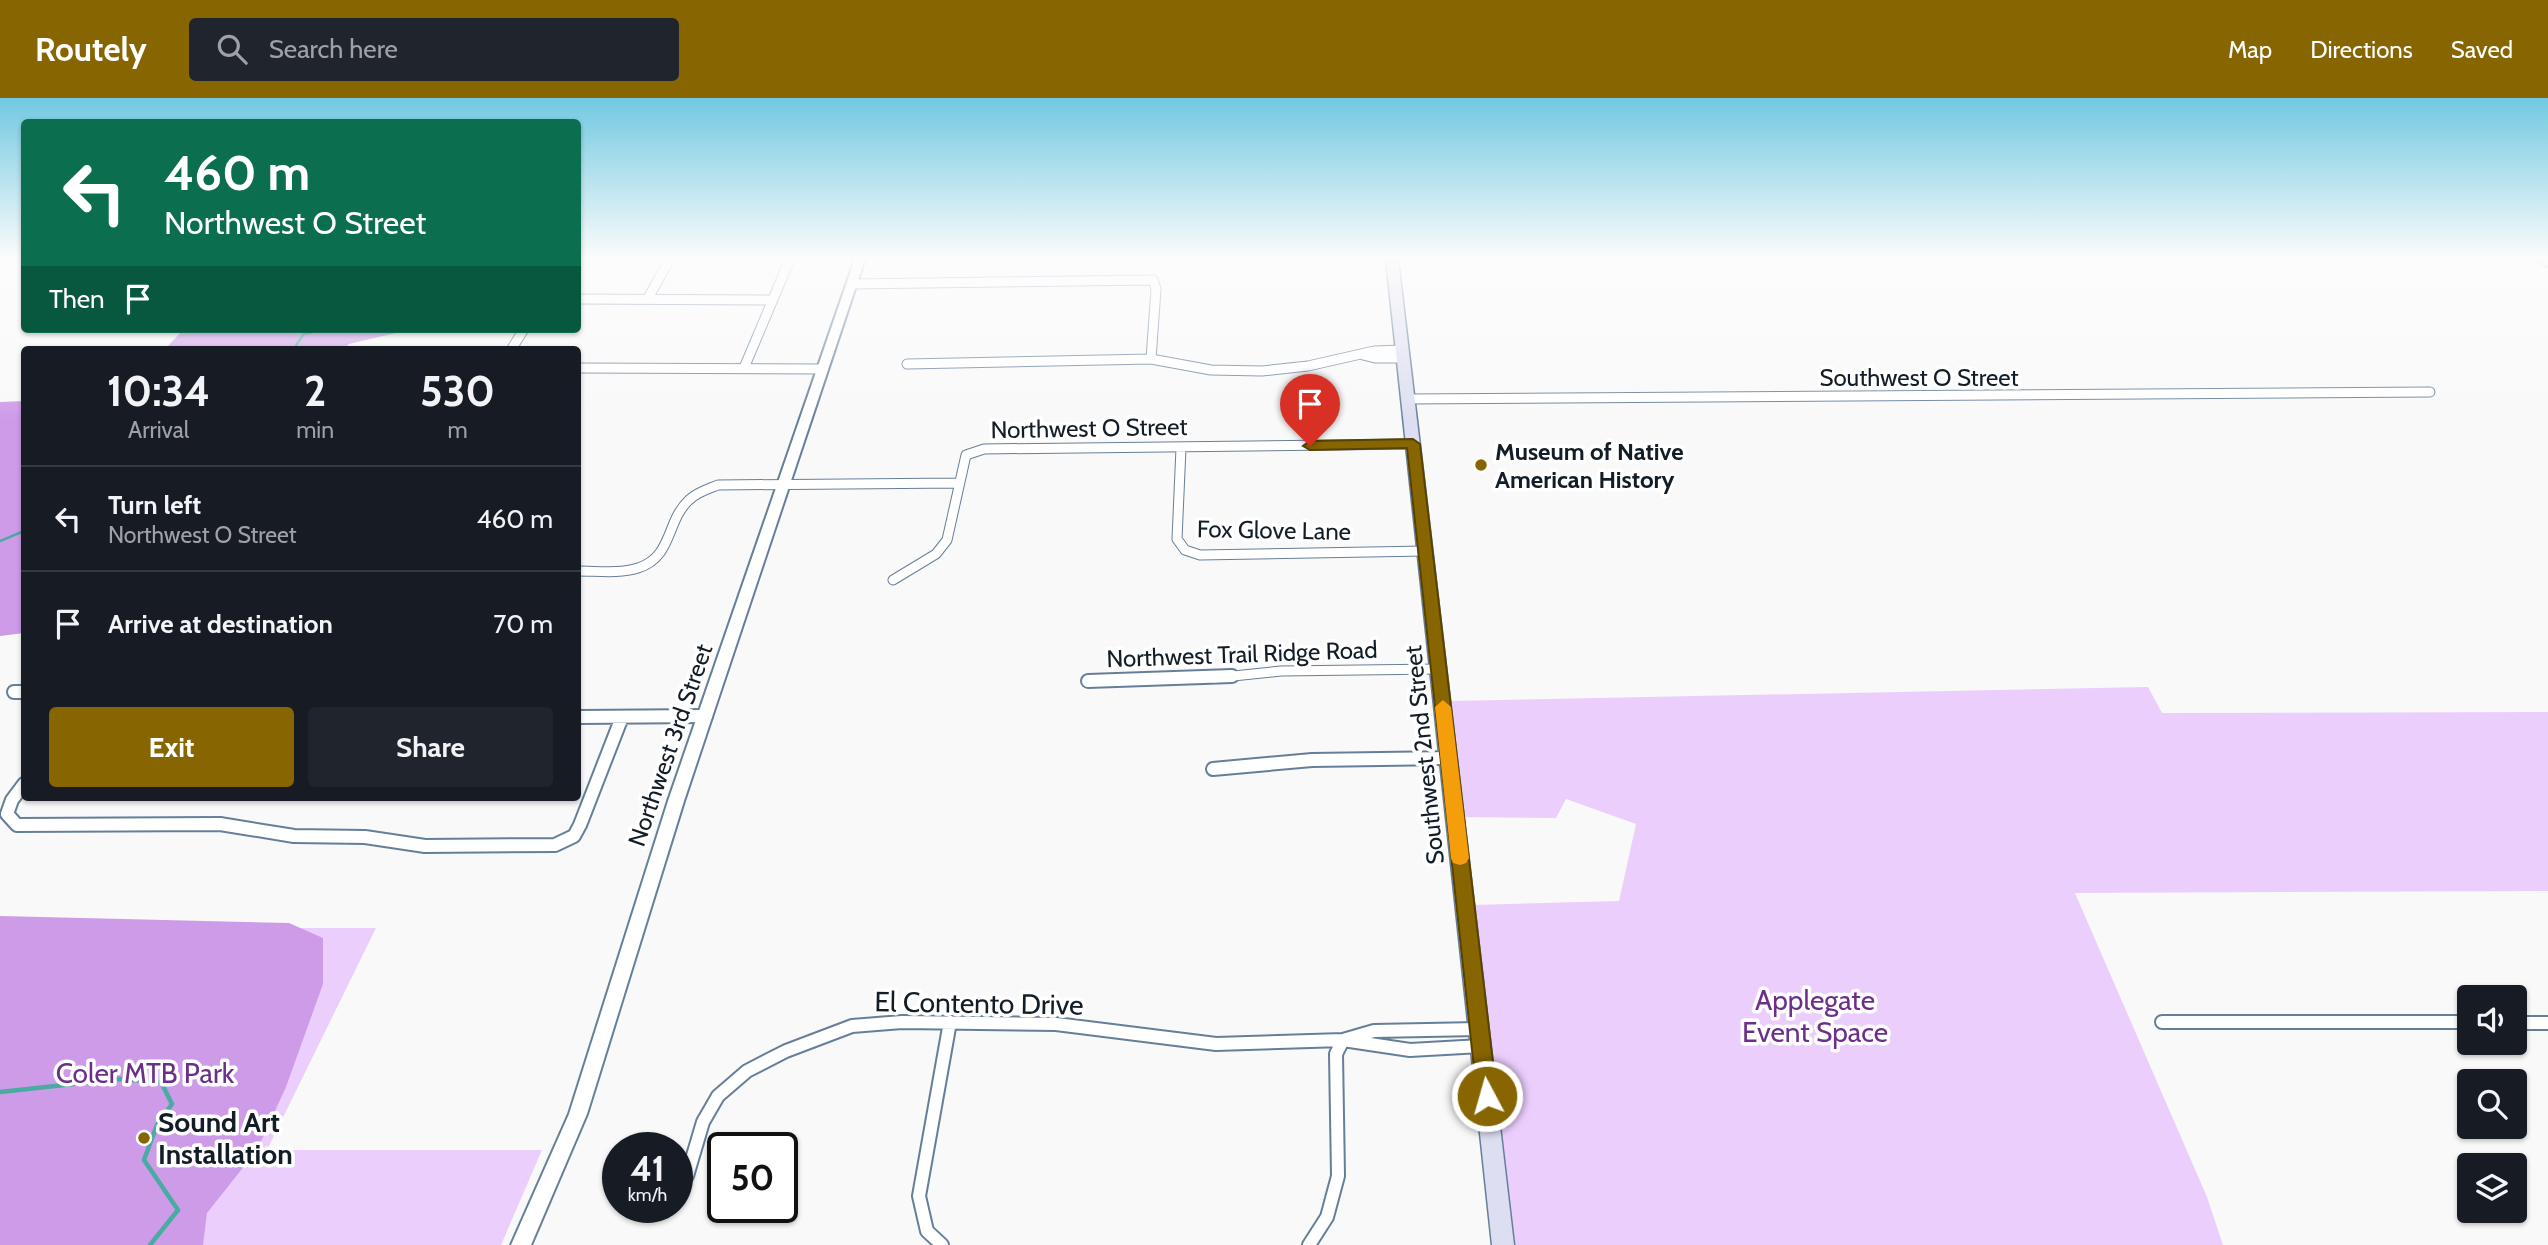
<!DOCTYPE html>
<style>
body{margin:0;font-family:Cabin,sans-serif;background:#20242c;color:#f1f3f6;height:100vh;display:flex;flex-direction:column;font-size:26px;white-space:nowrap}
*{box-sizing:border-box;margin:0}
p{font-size:23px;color:#9ea1a6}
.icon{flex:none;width:38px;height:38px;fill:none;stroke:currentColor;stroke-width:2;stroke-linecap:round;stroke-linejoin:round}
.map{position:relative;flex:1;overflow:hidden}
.sheet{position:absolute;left:21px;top:248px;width:560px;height:455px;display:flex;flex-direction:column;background:#171b24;border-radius:7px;box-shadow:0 2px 5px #0004}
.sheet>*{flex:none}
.guide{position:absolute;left:21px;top:21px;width:560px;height:214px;border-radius:7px;box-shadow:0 2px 5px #0004;background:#0b6e4f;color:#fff;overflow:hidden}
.tools{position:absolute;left:2457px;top:887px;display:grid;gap:14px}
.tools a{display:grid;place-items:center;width:70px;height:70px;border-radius:7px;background:#171b24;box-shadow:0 2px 5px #0004;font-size:35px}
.speed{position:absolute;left:602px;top:1034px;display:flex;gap:14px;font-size:35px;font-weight:700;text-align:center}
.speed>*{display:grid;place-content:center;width:91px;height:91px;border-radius:50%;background:#171b24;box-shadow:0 2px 5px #0004;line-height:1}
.speed small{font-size:18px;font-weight:400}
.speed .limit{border:4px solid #111;border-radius:10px;background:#fff;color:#111}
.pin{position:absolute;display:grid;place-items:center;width:60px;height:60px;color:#fff;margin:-72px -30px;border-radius:50% 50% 50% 0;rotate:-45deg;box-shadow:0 0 7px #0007}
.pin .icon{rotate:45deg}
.me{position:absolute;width:77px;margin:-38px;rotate:354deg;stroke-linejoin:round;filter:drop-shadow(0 0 5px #0008)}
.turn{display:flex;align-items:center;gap:24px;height:147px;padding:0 28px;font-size:32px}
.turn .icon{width:91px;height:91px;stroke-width:2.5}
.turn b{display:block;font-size:49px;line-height:60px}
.then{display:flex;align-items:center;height:66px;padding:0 28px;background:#0003;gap:14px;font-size:26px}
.eta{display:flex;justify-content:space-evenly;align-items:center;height:119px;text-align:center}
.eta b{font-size:42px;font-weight:700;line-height:49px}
.action{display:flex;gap:14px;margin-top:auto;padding:14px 28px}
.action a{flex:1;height:80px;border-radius:7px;background:#876500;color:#fff;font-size:28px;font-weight:700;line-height:80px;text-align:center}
.action a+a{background:#20242c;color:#f1f3f6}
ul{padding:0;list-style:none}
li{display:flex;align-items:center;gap:21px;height:105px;padding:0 28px;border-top:2px solid #363941}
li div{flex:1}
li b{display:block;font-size:26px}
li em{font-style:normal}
header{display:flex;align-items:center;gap:42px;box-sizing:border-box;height:98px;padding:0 35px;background:#876500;color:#fff}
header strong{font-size:33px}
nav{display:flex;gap:38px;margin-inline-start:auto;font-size:24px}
.search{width:490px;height:63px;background:#20242c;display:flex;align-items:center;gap:18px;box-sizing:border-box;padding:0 24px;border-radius:7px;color:#9ea1a6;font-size:26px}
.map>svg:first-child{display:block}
.green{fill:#eccefd}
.forest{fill:#ce9be9}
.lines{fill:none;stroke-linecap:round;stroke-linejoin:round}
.stream-far1{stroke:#49aba2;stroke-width:2.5}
.stream{stroke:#49aba2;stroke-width:4.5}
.minor-far1-casing{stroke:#667f99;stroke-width:11}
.minor-casing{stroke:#667f99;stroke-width:16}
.tertiary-casing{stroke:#667f99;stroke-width:4}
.secondary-casing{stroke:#667f99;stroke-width:3}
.minor-far1{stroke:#fff;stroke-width:9}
.minor{stroke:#fff;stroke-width:12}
.tertiary{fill:#fff;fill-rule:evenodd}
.secondary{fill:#dddef1;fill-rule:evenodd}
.route{fill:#876500;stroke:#584200;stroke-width:2}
.slow{fill:#f59e0b}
.poi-dot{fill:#876500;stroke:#fff;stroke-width:2.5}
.labels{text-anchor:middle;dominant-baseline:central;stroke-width:7;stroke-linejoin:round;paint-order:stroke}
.street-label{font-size:24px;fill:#131d27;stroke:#fff}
.poi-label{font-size:24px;font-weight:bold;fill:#131d27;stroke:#fff;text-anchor:start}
.near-park-label{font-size:28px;fill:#6c2e88;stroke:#fff}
.near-street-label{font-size:28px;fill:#131d27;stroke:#fff}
.near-poi-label{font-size:28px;font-weight:bold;fill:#131d27;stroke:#fff;text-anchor:start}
</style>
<header>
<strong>Routely</strong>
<div class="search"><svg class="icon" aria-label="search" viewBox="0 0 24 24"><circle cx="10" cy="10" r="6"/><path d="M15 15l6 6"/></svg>Search here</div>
<nav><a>Map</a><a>Directions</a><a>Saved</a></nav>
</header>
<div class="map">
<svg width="2548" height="1147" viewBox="0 0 2548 1147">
<rect width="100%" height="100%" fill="#f9f9f9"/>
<!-- green -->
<path class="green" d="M 2148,589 L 2162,615 L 2548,614 L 2548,793 L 2075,795 L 2207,1099 L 2223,1147 L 1512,1147 L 1473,807 L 1619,803 L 1636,726 L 1566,701 L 1556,720 L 1462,719 L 1449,603 Z
M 0,830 L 376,830 L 267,1052 L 542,1052 L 501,1147 L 0,1147 Z"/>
<!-- forest -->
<path class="forest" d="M 184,231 L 413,231 L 349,246 L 342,252 L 164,252 Z
M 24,303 L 24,535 L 0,538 L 0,304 Z
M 0,818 L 289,825 L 323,840 L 323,886 L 286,989 L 257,1052 L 207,1115 L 203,1147 L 0,1147 Z"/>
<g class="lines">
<!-- stream-far1 -->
<path class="stream-far1" d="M 304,236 L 329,231
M 293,252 L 307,231
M 0,443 L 24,433"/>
<!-- stream -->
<path class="stream" d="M 0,994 L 119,981 L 161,984 L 172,1006 L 157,1027 L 144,1062 L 178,1112 L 150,1147"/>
<!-- minor-far1 casing -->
<g class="minor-far1-casing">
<path id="minor-far1" d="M 852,186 L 1153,182 L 1156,191 L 1151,261
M 648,200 L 670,161
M 578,201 L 773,202
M 511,252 L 524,231
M 1363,257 L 1375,260 L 1404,260
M 907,266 L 1151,261 L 1211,272 L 1262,273 L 1308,268 L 1374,253 L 1403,252
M 578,270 L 822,271
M 744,270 L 790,161
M 1408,301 L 2430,294
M 1181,350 L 1177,441 L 1185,452 L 1200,457 L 1425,453
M 578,473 C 598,473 619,476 638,470 C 673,459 666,423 689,402 C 697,394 708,391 718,387 L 958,385
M 893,482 L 936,456 L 947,442 L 966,357 L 984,351 L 1413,346
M 1214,580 L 1281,573 L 1438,571"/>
</g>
<!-- minor casing -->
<g class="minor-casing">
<path id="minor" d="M 1088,583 L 1232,578
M 14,594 L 24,594
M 578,619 L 706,618
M 1213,671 L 1312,662 L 1449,660
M 24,686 L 12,702 L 7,716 L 17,727 L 220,726 L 294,738 L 365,739 L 425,748 L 555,747 L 574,738 L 580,727 L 622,619
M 2162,924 L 2469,924
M 2515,925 L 2548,925
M 1479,931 L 1374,933 L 1343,942 L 1410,952 L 1481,948
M 687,1078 L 703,1024 L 718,998 L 747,973 L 786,953 L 852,928 L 902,924 L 1056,926 L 1216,946 L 1343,942 L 1336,956 L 1338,1078 L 1327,1119 L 1309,1147
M 942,1147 L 927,1133 L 919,1098 L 950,924"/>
</g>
<!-- tertiary casing -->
<g class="tertiary-casing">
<path id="tertiary" d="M 855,161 L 865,161 L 684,703 L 587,1016 L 531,1147 L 511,1147 L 569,1016 L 668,703 Z
M 2535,161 L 2548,161 L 2548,168 Z"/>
</g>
<!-- secondary casing -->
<g class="secondary-casing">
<path id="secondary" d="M 1386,161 L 1398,161 L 1514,1147 L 1492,1147 Z"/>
</g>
<!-- minor-far1 -->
<use href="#minor-far1" class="minor-far1"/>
<!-- minor -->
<use href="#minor" class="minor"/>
<!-- tertiary -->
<use href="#tertiary" class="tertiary"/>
<!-- secondary -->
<use href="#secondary" class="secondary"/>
</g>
<!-- sky -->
<linearGradient id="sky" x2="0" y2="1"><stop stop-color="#71c9e1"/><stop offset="0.5" stop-color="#fcfcfc"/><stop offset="1" stop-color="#fcfcfc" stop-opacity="0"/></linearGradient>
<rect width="2548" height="321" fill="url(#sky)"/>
<!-- route -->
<path class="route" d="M 1413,341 L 1420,346 L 1497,998 L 1494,1005 L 1487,1007 L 1479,1005 L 1477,998 L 1407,350 L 1310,352 L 1303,348 L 1310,343 Z"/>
<!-- slow -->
<path class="slow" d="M 1443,602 L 1451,609 L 1469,760 L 1466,765 L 1460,767 L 1453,765 L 1451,760 L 1435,609 Z"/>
<!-- markers -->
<g class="poi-dot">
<circle cx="1481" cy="367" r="7"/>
<circle cx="144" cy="1040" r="7"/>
</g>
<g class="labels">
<!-- street labels -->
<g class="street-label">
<text x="1919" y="279">Southwest O Street</text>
<text transform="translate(1089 330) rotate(-1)">Northwest O Street</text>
<text transform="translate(1274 432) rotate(1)">Fox Glove Lane</text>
<text transform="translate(1242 556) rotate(-2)">Northwest Trail Ridge Road</text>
<text transform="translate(670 647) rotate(-71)">Northwest 3rd Street</text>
<text transform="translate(1424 657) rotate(-96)">Southwest 2nd Street</text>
</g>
<!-- poi labels -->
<g class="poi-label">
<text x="1495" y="353">Museum of Native<tspan x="1495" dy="28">American History</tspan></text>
</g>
<!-- near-park labels -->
<g class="near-park-label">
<text x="1815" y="902">Applegate<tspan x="1815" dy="32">Event Space</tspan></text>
<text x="145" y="975">Coler MTB Park</text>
</g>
<!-- near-street labels -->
<g class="near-street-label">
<text transform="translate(979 905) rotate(1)">El Contento Drive</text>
</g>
<!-- near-poi labels -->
<g class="near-poi-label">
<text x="158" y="1024">Sound Art<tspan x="158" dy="32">Installation</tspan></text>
</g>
</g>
</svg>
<div class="tools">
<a><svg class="icon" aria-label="sound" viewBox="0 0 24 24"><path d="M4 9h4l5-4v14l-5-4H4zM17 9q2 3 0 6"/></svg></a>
<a><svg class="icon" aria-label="search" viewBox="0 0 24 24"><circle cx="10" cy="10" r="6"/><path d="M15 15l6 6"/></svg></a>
<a><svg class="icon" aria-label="layers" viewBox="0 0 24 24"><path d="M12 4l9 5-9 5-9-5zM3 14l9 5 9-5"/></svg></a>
</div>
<div class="speed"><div>41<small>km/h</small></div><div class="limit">50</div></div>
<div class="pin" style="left:1310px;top:348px;background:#d93025"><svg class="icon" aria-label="arrive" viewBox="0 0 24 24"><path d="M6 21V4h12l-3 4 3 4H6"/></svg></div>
<svg class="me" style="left:1487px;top:998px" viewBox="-20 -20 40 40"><circle r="17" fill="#876500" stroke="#fff" stroke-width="3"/><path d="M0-11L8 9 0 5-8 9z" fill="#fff"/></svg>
<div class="guide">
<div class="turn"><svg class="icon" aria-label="left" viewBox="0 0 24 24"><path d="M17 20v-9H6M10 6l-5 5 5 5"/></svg><div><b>460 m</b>Northwest O Street</div></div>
<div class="then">Then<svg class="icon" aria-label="arrive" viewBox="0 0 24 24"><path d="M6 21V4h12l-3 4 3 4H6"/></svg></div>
</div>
<section class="sheet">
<div class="eta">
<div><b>10:34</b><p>Arrival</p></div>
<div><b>2</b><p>min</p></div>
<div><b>530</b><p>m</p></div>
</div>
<ul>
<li><svg class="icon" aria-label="left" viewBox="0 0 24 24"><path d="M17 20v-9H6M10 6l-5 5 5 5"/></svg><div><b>Turn left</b><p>Northwest O Street</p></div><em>460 m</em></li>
<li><svg class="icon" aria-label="arrive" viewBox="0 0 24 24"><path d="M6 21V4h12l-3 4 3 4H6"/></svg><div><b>Arrive at destination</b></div><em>70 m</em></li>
</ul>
<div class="action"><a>Exit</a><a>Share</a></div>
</section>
</div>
